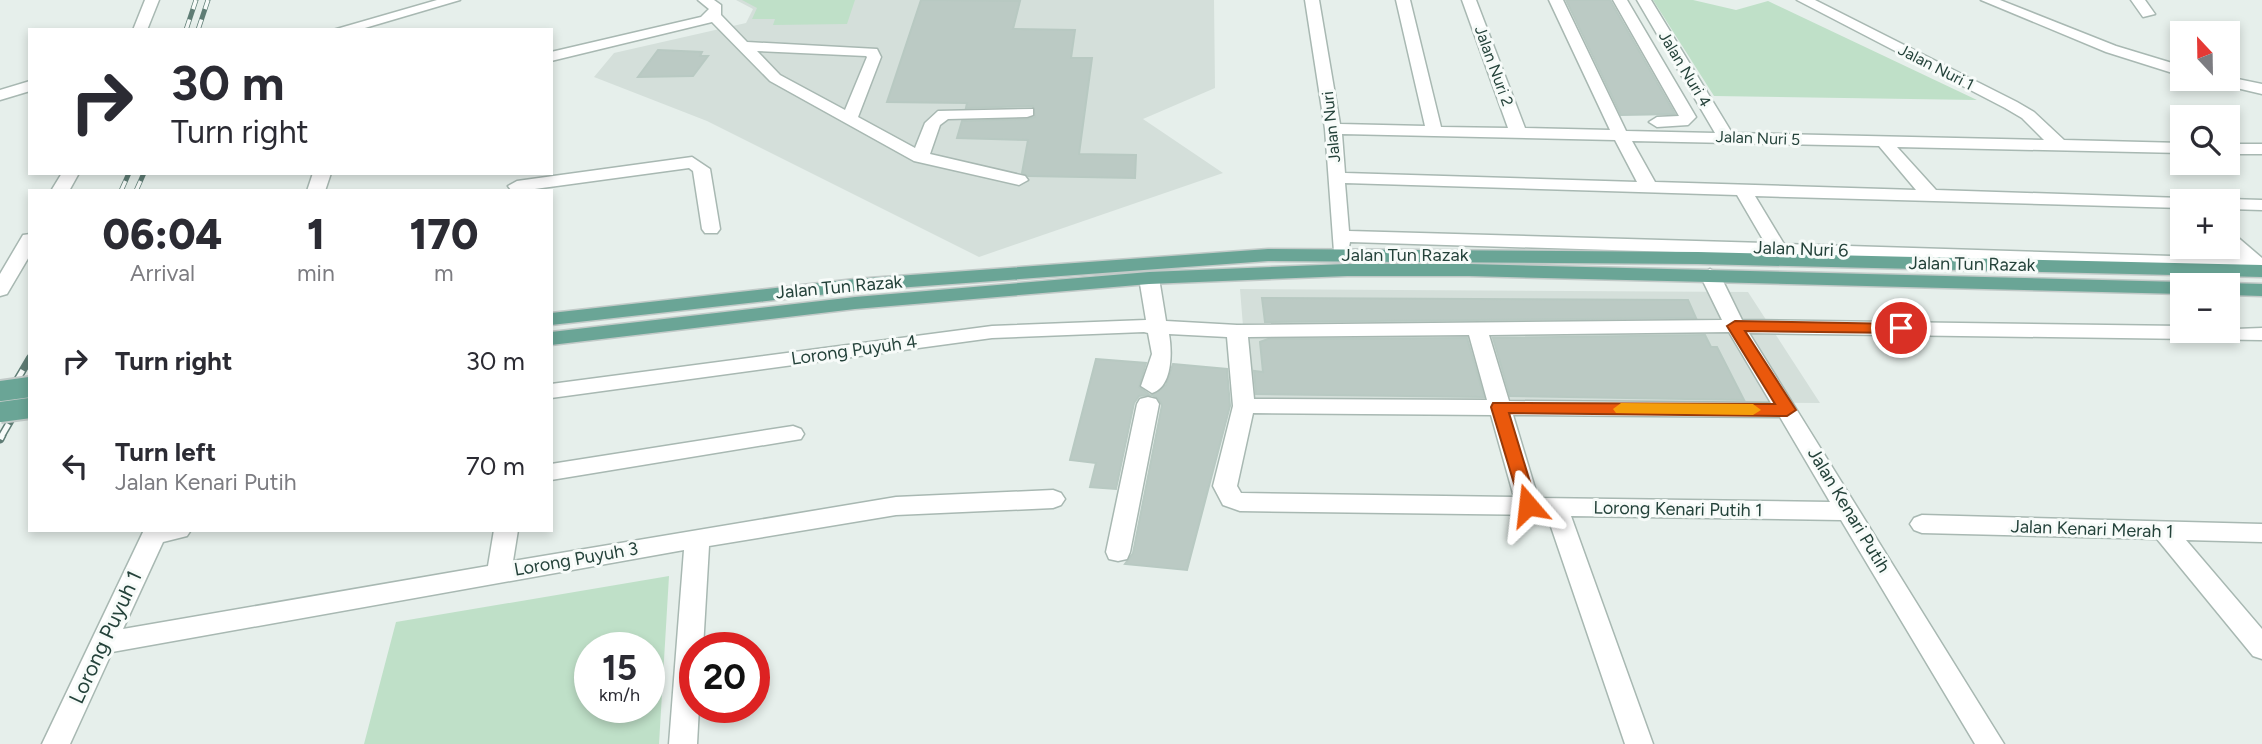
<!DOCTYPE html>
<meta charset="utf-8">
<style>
body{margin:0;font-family:Figtree,sans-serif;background:#f7f7f7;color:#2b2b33;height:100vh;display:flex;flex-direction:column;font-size:26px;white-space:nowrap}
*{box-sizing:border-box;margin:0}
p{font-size:23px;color:#7c7c81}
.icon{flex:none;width:38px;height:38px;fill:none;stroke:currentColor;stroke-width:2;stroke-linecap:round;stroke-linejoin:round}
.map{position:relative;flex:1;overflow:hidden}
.panel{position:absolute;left:28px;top:189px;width:525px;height:343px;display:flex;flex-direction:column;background:#fff;border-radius:0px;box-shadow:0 4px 10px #0003}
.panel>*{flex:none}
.top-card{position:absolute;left:28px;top:28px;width:525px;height:147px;border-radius:0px;box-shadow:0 4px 10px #0003;background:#fff;color:#2b2b33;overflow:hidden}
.needle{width:46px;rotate:338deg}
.tools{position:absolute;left:2170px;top:21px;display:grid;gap:14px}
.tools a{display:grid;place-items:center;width:70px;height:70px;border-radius:0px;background:#fff;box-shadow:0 4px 10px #0003;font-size:35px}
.speed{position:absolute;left:574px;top:632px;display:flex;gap:14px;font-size:35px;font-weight:700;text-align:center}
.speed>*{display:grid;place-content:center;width:91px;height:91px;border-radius:50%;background:#fff;box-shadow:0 4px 10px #0003;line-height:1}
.speed small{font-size:18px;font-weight:400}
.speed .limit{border:10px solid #d22;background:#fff;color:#111}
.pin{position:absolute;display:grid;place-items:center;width:60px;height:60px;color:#fff;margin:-30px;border:4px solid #fff;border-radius:50%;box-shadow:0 2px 7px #0007}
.me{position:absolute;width:77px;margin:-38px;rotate:343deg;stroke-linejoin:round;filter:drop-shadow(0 0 5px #0008)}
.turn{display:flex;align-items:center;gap:24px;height:147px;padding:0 28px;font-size:32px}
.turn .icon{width:91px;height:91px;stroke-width:2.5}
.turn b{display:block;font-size:49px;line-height:60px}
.eta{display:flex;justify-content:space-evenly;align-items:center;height:119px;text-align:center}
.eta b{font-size:42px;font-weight:800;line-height:49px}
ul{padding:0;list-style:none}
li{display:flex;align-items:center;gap:21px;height:105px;padding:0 28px}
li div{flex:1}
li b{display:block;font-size:26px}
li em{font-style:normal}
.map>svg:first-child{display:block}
.built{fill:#d4dfda}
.green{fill:#bfe0c8;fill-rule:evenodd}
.building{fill:#bbcac4;stroke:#b8c9c2;stroke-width:2}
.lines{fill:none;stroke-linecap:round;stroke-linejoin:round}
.minor-casing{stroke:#a8b8b2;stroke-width:3}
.major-casing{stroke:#c2cac8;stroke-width:3}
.minor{fill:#fff;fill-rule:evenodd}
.major{fill:#6aa596;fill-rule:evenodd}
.rail-far2-casing{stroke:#5f7d75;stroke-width:5}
.rail-far1-casing{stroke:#5f7d75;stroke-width:8}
.rail-casing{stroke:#5f7d75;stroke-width:9}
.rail-far2{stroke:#f7fbf9;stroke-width:3.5;stroke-dasharray:11;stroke-linecap:butt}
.rail-far1{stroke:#f7fbf9;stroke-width:5;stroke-dasharray:15;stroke-linecap:butt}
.rail{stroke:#f7fbf9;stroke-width:6;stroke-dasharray:18;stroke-linecap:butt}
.major-bridge-casing{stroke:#c2cac8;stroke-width:24;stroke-linecap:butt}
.major-bridge{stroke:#6aa596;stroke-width:20}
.route{fill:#ea580c;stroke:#983908;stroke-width:2}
.slow{fill:#f59e0b}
.labels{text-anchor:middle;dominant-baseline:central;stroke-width:6;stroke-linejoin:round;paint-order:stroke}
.far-street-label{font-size:16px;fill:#24423a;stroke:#f7fbf9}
.street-label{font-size:18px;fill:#24423a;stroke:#f7fbf9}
.near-street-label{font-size:21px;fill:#24423a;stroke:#f7fbf9}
</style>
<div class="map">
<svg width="2262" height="744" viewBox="0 0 2262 744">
<rect width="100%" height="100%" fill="#e6efeb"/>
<!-- built -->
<path class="built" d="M 736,0 L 1214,0 L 1215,88 L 1143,119 L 1223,173 L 979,257 L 707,121 L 594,77 L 614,53 L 746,23 L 753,9 Z
M 1240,289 L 1748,292 L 1820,403 L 1249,401 Z"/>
<!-- green -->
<path class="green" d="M 742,0 L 855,0 L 847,24 L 773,25 L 775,19 L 752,19 L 757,8 Z
M 1653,0 L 1693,0 L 1736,10 L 1768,1 L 1977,100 L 1714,96 Z
M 669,576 L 659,744 L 364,744 L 396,622 ZM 590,648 L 649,648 L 649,707 L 590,707 Z"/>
<!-- building -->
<path class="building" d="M 921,0 L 1020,1 L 1013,29 L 1075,30 L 1071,58 L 1092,58 L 1079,154 L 1136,155 L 1135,178 L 1028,176 L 1022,173 L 1028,140 L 957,138 L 962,121 L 1028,119 L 1035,117 L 1033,106 L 966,108 L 967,103 L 887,102 Z
M 1566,0 L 1610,0 L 1675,114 L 1621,115 Z
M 658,50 L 702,52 L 700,56 L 708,56 L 693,76 L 638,77 Z
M 1262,298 L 1688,300 L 1696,318 L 1265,322 Z
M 1705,335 L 1711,347 L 1717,347 L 1744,400 L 1510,396 L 1493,338 Z
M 1467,338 L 1484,397 L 1256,394 L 1254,371 L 1263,372 L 1260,342 L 1268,339 Z
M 1096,359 L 1146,363 L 1139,387 L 1150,395 L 1139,396 L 1134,403 L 1116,489 L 1090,487 L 1096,463 L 1070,460 Z
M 1173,364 L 1227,369 L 1230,406 L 1187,570 L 1125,564 L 1133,553 L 1162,405 L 1158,398 L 1152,395 L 1166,385 Z"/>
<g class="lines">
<!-- minor casing -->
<g class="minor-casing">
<path id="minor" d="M 145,0 L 159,0 L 147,30 L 133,30 Z
M 437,0 L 460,0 L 358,30 L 333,30 Z
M 698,0 L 714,0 L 721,5 L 721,15 L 747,42 L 877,49 L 881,57 L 858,117 L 915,148 L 925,123 L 938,111 L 1033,109 L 1033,115 L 1027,117 L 948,119 L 940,125 L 930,154 L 1025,176 L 1028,180 L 1019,185 L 914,161 L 770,81 L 712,22 L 551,61 L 551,52 L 701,17 L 709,9 ZM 757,51 L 866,56 L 867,57 L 845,110 L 780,75 Z
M 1305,0 L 1319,0 L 1340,124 L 1425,126 L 1396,0 L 1410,0 L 1441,127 L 1508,128 L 1462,0 L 1476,0 L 1525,128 L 1610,130 L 1549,0 L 1563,0 L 1626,131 L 1715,133 L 1637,0 L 1651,0 L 1732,133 L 2044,140 L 2022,118 L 2005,108 L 1797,0 L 1815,0 L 2017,102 L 2034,112 L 2064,140 L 2182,143 L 2182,153 L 1897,147 L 1936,190 L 2182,198 L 2190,201 L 2182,201 L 2182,208 L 1755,196 L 1784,244 L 2237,258 L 2225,247 L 2228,233 L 2235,235 L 2262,258 L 2262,270 L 1350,242 L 1348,252 L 1334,252 L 1325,129 ZM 1342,134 L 1615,140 L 1637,182 L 1345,173 ZM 1632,141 L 1879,146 L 1916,190 L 1655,182 ZM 1345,183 L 1737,195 L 1765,243 L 1349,231 Z
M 1613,0 L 1627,0 L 1696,117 L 1688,125 L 1657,127 L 1649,122 L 1657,117 L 1679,116 Z
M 1981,0 L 2000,0 L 2116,46 L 2182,66 L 2182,76 L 2106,52 Z
M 2131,0 L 2145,0 L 2155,14 L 2143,17 Z
M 2228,77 L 2262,84 L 2262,94 L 2211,82 L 2208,79 Z
M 30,81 L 30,91 L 0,100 L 0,90 Z
M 2228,144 L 2262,144 L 2262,154 L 2228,154 Z
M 692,157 L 710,169 L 720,229 L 717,233 L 705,233 L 702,229 L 693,171 L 689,168 L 520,191 L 511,190 L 508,186 L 517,181 Z
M 62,173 L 79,173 L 69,191 L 51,191 Z
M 313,173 L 331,173 L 325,191 L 307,191 Z
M 2228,199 L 2262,200 L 2262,210 L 2228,209 L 2228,201 L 2221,201 Z
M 30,234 L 30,255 L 7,294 L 0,296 L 0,274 L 23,235 Z
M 1710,269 L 1720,275 L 1742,320 L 2182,326 L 2182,331 L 2262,328 L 2262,340 L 1749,333 L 2004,744 L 1975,744 L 1841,520 L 1571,516 L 1653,744 L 1625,744 L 1547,515 L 1240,511 L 1223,505 L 1213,486 L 1233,406 L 1227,337 L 1169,334 C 1172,351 1173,387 1152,393 L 1141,386 L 1152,354 L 1148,333 L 1144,332 L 992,338 L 551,398 L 551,384 L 992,326 L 1146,320 L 1139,278 L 1149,272 L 1159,278 L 1166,321 L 1237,325 L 1722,320 L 1700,275 ZM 1729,332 L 1771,403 L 1509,401 L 1489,335 ZM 1469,335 L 1487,400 L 1254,399 L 1248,337 ZM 1253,413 L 1491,415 L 1514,497 L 1241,493 L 1237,486 ZM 1513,415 L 1780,417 L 1830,502 L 1538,498 Z
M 1148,397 L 1156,399 L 1159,404 L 1130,552 L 1127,559 L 1118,561 L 1109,559 L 1106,552 L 1137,404 L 1140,399 Z
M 793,426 L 801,429 L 804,434 L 801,439 L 551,480 L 551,464 Z
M 1053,490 L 1061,493 L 1065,499 L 1061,505 L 1053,508 L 896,515 L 709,546 L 703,648 L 695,648 L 695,707 L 699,707 L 697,744 L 669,744 L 684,550 L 112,652 L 70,744 L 42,744 L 144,530 L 191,530 L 187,536 L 163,542 L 123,629 L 488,566 L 494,530 L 518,530 L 513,561 L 896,497 Z
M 1922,515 L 2262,524 L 2262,542 L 2186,540 L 2262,629 L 2262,659 L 2253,656 L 2157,539 L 1922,533 L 1914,530 L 1910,524 L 1914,518 Z"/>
</g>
<!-- major casing -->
<g class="major-casing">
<path id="major" d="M 1268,249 L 1698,252 L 2262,265 L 2262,277 L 1698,264 L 1268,261 L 855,291 L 551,325 L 551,313 L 855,279 Z
M 1347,264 L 1469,264 L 2182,282 L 2190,285 L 2182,285 L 2182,294 L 1469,276 L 1347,276 L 1149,284 L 855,309 L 551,345 L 551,332 L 855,297 L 1149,272 Z
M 2228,283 L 2262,284 L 2262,296 L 2228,295 L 2228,285 L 2221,285 Z"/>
</g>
<!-- minor -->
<use href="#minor" class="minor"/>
<!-- major -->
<use href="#major" class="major"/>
<!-- rail-far2 casing -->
<g class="rail-far2-casing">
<path id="rail-far2" d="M 186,30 L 196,0
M 198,30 L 208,0
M 121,191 L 129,173
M 136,191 L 144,173"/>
</g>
<!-- rail-far1 casing -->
<g class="rail-far1-casing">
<path id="rail-far1" d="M 0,409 L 30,358
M 1,437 L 30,387"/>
</g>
<!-- rail casing -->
<g class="rail-casing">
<path id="rail" d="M 0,439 L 2,435"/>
</g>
<!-- rail-far2 -->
<use href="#rail-far2" class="rail-far2"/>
<!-- rail-far1 -->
<use href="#rail-far1" class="rail-far1"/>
<!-- rail -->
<use href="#rail" class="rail"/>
<!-- major-bridge casing -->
<g class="major-bridge-casing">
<path id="major-bridge" d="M 0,391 L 30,387
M 0,412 L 30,408"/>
</g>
<!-- major-bridge -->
<use href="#major-bridge" class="major-bridge"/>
</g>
<!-- route -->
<path class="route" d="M 1735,321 L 1901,324 L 1909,328 L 1901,333 L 1745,331 L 1796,410 L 1787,416 L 1509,413 L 1537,505 L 1535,510 L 1522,510 L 1491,407 L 1493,403 L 1775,404 L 1727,326 Z"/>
<!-- slow -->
<path class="slow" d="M 1621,403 L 1753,404 L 1761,410 L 1753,415 L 1616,413 L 1613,409 Z"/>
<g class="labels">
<!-- far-street labels -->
<g class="far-street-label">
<text transform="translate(1494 66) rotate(70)">Jalan Nuri 2</text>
<text transform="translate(1936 67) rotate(27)">Jalan Nuri 1</text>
<text transform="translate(1685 69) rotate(59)">Jalan Nuri 4</text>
<text transform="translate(1331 127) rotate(-96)">Jalan Nuri</text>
<text transform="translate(1758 138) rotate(2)">Jalan Nuri 5</text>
</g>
<!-- street labels -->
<g class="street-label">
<text transform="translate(1801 249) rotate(2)">Jalan Nuri 6</text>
<text x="1405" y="255">Jalan Tun Razak</text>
<text transform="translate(1972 264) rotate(1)">Jalan Tun Razak</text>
<text transform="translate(839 287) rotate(-5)">Jalan Tun Razak</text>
<text transform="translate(854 350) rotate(-8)">Lorong Puyuh 4</text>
<text transform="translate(1678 509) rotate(1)">Lorong Kenari Putih 1</text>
<text transform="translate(1849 510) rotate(59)">Jalan Kenari Putih</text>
<text transform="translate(2092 529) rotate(2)">Jalan Kenari Merah 1</text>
<text transform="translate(576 559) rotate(-10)">Lorong Puyuh 3</text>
</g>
<!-- near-street labels -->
<g class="near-street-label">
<text transform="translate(105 637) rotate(-65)">Lorong Puyuh 1</text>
</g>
</g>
</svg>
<div class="tools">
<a><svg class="needle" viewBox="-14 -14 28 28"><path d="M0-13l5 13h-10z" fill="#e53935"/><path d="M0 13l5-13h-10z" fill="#7c7c81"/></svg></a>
<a><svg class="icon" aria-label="search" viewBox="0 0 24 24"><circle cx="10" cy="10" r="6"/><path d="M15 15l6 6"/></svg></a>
<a>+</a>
<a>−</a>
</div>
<div class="speed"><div>15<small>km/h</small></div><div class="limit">20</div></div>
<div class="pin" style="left:1901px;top:328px;background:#d93025"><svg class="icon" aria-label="arrive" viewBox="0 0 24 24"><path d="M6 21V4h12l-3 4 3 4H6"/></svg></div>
<svg class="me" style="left:1528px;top:505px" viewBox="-20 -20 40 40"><path d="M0-17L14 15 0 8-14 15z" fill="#ea580c" stroke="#fff" stroke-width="4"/></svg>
<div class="top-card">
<div class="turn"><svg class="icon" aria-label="right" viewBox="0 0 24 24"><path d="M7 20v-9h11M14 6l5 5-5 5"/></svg><div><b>30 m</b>Turn right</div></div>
</div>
<section class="panel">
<div class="eta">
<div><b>06:04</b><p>Arrival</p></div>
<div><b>1</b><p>min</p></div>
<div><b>170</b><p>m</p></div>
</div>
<ul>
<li><svg class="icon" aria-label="right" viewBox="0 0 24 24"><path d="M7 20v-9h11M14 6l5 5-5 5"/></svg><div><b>Turn right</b></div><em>30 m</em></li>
<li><svg class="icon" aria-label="left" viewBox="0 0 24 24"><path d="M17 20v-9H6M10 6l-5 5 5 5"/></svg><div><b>Turn left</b><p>Jalan Kenari Putih</p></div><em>70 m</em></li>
</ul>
</section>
</div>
